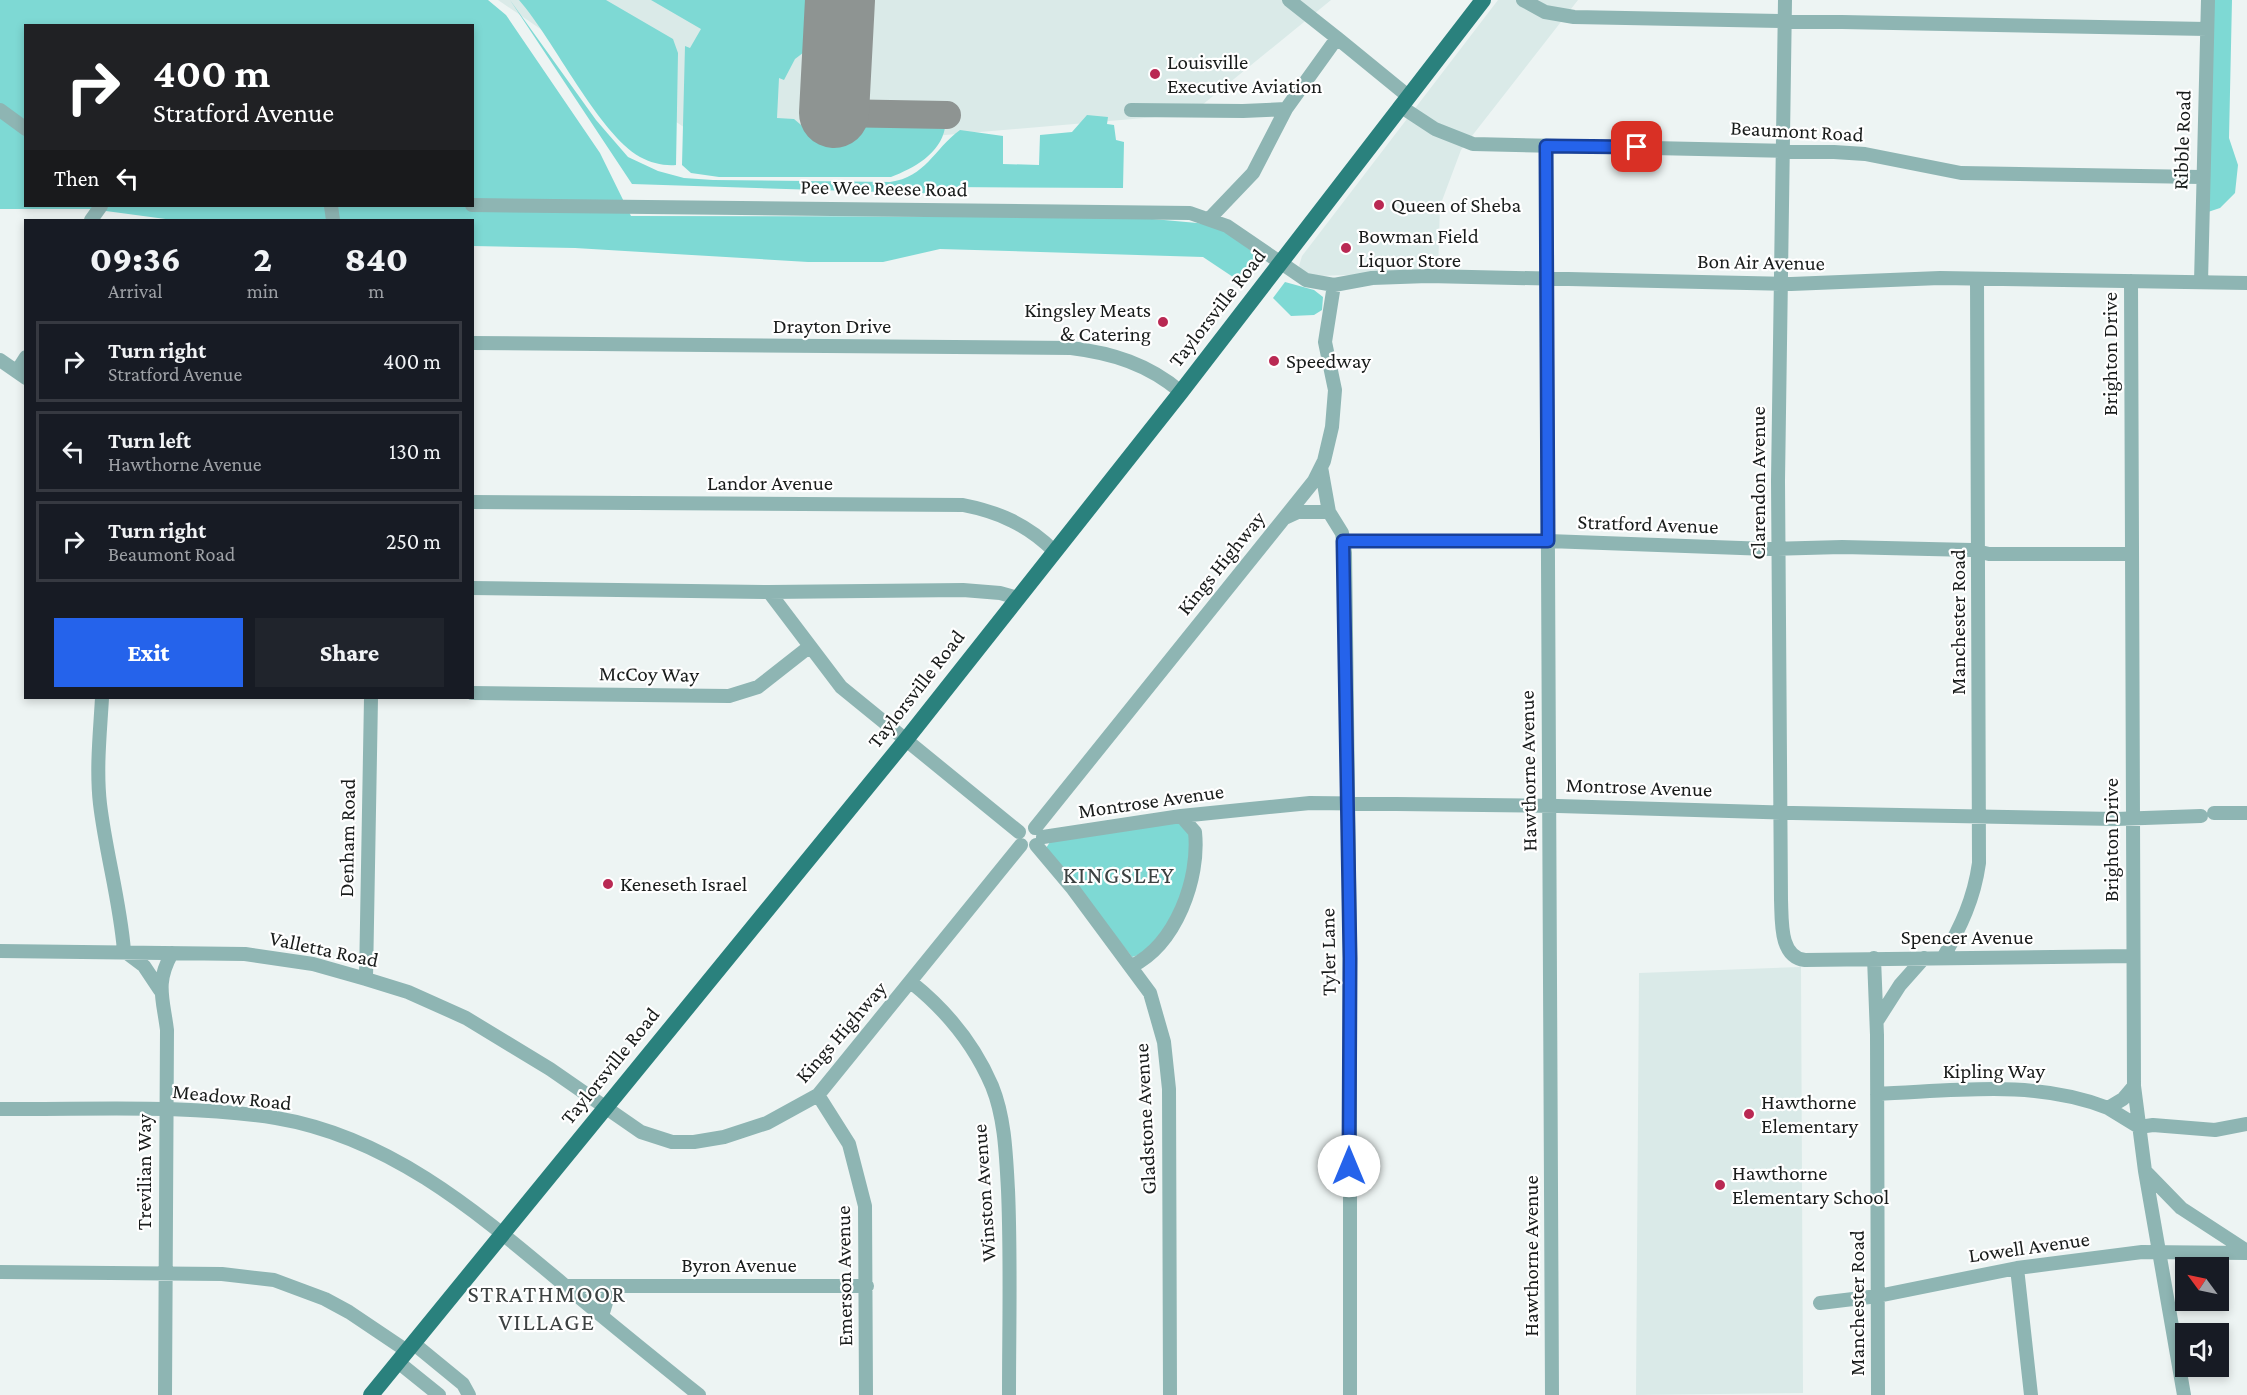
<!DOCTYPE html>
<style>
body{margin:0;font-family:"Crimson Pro",serif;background:#20242c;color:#f1f3f6;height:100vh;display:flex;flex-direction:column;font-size:22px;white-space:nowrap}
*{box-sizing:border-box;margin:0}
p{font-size:20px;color:#9ea1a6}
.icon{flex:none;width:33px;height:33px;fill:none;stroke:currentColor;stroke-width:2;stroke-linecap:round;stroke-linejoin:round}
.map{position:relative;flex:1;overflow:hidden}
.details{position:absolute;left:24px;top:219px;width:450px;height:480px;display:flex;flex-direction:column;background:#171b24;border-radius:0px;box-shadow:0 3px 9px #0003}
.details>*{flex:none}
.hud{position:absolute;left:24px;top:24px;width:450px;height:183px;border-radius:0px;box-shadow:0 3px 9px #0003;background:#202124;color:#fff;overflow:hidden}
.needle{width:39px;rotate:303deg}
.tools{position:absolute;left:2175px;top:1257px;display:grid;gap:12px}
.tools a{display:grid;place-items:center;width:54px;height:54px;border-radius:0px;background:#171b24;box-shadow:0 3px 9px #0003;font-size:30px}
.pin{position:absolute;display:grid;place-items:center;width:51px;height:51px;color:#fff;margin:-26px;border-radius:12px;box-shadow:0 3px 9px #0006}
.me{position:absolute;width:66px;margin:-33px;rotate:0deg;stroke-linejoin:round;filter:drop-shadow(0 0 4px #0008)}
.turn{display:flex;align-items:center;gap:21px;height:126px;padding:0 30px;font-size:27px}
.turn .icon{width:78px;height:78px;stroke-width:2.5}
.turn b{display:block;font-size:42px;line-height:51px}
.then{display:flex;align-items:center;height:57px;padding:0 30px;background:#0003;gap:12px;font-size:22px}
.eta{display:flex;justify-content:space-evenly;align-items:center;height:102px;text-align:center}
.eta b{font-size:36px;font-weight:800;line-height:42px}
.button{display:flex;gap:12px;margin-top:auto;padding:12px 30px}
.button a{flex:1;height:69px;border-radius:0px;background:#2563eb;color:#fff;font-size:24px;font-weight:800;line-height:69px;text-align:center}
.button a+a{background:#20242c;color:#f1f3f6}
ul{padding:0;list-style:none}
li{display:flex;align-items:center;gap:18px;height:81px;margin:0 12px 9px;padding:0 18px;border:3px solid #363941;border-radius:0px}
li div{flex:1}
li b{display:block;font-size:22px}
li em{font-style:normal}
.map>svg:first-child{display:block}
.built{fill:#daeae8}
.green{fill:#7ed9d4;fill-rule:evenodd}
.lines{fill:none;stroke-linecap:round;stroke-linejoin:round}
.taxiway{stroke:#8e9492;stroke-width:28}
.runway{stroke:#8e9492;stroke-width:70}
.minor{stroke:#8eb5b3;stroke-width:14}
.major{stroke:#2a817d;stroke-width:16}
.route-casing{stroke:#184099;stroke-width:15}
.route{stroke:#2563eb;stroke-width:10}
.poi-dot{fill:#b92953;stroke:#fff;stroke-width:2}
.labels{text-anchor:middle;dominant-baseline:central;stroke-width:4.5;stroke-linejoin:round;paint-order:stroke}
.poi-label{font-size:21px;fill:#191c1b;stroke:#fff;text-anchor:start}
.street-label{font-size:21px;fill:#191c1b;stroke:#fff}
.quarter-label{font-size:24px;letter-spacing:1.5px;fill:#3c4141;stroke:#fff}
</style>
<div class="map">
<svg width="2247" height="1395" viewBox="0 0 2247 1395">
<rect width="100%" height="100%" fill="#edf4f3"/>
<!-- built -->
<path class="built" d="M 498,0 L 1331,0 L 1191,114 L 723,154 Z
M 1498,0 L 1578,0 L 1461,150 L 1440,206 L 1438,272 L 1317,276 L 1303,272 L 1299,266 L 1302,256 Z
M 1801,967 L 1803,1393 L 1636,1395 L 1639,973 Z"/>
<!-- green -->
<path class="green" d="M 0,0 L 488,0 L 506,15 L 600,153 L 631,216 L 1131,217 L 1219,225 L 1260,258 L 1245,285 L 1203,257 L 940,249 L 883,262 L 808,262 L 575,248 L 473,246 L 472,220 L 173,220 L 91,209 L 0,209 ZM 26,26 L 472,26 L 472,206 L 26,206 Z
M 510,0 L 596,120 L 628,157 L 658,171 L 684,178 L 713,180 L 890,182 C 926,177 933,150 960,130 L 1003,136 L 1003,164 L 1039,165 L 1040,135 L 1072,132 L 1087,115 L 1108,117 L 1107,124 L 1114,125 L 1116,140 L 1124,142 L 1123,188 L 948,187 L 947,194 L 632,184 Z
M 519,0 L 606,0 L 673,39 L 678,53 L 676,165 C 664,166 651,163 640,157 C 598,133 554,40 519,0 Z
M 651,0 L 818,0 L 816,43 L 795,59 L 784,80 L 779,78 L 777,118 L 794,119 L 807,130 L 830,137 L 845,136 L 867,122 L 939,125 L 945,128 C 940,154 914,168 891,177 L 719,177 L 691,173 L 682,165 L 685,46 L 690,48 L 701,29 Z
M 2212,0 L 2232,0 L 2229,138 L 2238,165 L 2235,193 L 2220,208 L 2208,212 Z
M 1285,282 L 1314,290 L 1323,297 L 1322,310 L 1314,315 L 1291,316 L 1273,298 Z
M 1176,822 C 1184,826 1192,834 1192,843 C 1193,874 1165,950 1132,957 L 1046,848 L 1050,842 Z"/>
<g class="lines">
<!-- taxiway -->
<path class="taxiway" d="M 834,113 L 947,115"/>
<!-- runway -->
<path class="runway" d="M 834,113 L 840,0"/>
<!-- minor -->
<path class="minor" d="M 1523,0 L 1545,12 L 1574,17 L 2207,29
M 1785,0 L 1778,481 L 1781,900 C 1782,920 1779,957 1805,960 L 2133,956
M 1337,38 L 1408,96
M 1400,106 L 1435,129 L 1473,144 L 1834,152 L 1865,154 L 1961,173 L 2201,177
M 0,110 L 26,129
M 1131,110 L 1243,111 L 1286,109
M 1546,146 L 1552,1395
M 472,205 L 1190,213 L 1227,226 L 1306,280 L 1334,285 L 1372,278 L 1428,276 L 1791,284 L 1940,278 L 2247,283
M 331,206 L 333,220
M 1210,218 L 1253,173 L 1286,109 L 1337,38 L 1289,0
M 91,220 L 101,206
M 2131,281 L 2134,1086 L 2145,1171 L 2184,1395
M 2201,282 L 2208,0
M 472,343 L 1071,348 C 1112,353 1148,364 1181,392
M 0,360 L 26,378
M 17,371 L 26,357
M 1321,467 L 1329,512 L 1342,533 L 1345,553 L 1350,958 L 1350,1395
M 472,502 L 963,505 C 999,512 1028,525 1054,551
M 1285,518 L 1298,512 L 1329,512
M 1343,541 L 1548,541 L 1768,549 L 1842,547 L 1972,550 L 1989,554 L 2131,554
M 472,588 L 769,592 L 963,590 L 1000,593 L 1018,598
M 769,592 L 841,687 L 1019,832
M 472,693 L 729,696 L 758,687 L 809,647
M 102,698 C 100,733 96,769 100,804 C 106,854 120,901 124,951 L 144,966 L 160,990
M 2214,813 L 2247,813
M 1035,828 L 1314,481 L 1324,461 L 1332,427 L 1335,390 L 1325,342 L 1334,285
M 1043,837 L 1181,816 L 1310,803 L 1558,806 L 1793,813 L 2116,819 L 2201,816
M 1036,845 L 1073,889 L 1150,993 L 1164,1042 L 1169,1089 L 1170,1395
M 0,951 L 245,954 L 313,964 L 366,979 L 408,992 L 466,1018 L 550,1069 L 641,1132 L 672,1142 L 694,1142 L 724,1137 L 767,1123 L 818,1095 L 1021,845
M 1874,958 L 1877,1035 L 1878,1395
M 1943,958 C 1961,926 1974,899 1979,863 L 1977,279
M 1132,966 C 1176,944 1200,879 1195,832 L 1181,816
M 366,979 L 371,698
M 912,983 C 947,1011 974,1044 992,1086 C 1005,1118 1006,1155 1008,1190 C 1011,1258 1009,1326 1009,1395
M 1877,1021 L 1900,985 L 1924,958
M 1877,1094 C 1954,1091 2035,1079 2108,1108 L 2123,1099 L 2134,1086
M 818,1095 L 849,1144 L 865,1206 L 866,1395
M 2108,1108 L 2139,1127 L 2153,1125 L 2215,1130 L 2247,1124
M 0,1109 C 91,1110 185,1104 276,1118 C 390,1137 477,1212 562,1283 C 607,1321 653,1358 699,1395
M 2145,1171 L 2181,1208 L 2247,1251
M 2017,1268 L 2031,1395
M 0,1272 L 222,1274 L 274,1280 L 325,1299 L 349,1312 L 407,1351
M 565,1286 L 867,1286
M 1820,1303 L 1878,1296 L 2017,1268 L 2142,1252 L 2247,1253
M 602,1316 L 611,1286
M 413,1343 L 463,1384 L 469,1395
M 398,1362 L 439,1395
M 165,1395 L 167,1030 C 163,998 155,983 172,953"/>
<!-- major -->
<path class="major" d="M 371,1395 L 905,741 L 1181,392 L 1483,0"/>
</g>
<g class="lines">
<!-- route casing -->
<g class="route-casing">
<path id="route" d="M 1349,1166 L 1350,958 L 1343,541 L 1548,541 L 1546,146 L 1637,147"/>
</g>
<!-- route -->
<use href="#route" class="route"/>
</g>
<!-- markers -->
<g class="poi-dot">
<circle cx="1155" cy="74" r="6"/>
<circle cx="1379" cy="205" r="6"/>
<circle cx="1346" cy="248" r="6"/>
<circle cx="1163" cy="322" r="6"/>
<circle cx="1274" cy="361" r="6"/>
<circle cx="608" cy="884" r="6"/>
<circle cx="1749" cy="1114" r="6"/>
<circle cx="1720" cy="1185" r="6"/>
</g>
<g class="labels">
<!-- poi labels -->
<g class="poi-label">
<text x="1167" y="62">Louisville<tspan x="1167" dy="24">Executive Aviation</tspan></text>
<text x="1391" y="205">Queen of Sheba</text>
<text x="1358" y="236">Bowman Field<tspan x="1358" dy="24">Liquor Store</tspan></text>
<text x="1151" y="310" text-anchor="end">Kingsley Meats<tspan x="1151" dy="24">&amp; Catering</tspan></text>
<text x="1286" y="361">Speedway</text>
<text x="620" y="884">Keneseth Israel</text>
<text x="1761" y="1102">Hawthorne<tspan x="1761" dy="24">Elementary</tspan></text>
<text x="1732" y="1173">Hawthorne<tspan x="1732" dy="24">Elementary School</tspan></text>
</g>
<!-- street labels -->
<g class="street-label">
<text transform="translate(1797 131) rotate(3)">Beaumont Road</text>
<text transform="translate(2182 140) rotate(-88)">Ribble Road</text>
<text transform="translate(884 188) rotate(1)">Pee Wee Reese Road</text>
<text transform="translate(1761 262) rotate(1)">Bon Air Avenue</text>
<text transform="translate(1217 308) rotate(-52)">Taylorsville Road</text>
<text x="832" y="326">Drayton Drive</text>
<text transform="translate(2110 354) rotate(-90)">Brighton Drive</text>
<text x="770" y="483">Landor Avenue</text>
<text transform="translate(1758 483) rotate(-90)">Clarendon Avenue</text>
<text transform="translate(1648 524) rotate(2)">Stratford Avenue</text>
<text transform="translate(1221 563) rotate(-51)">Kings Highway</text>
<text transform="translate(1958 622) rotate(-90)">Manchester Road</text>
<text transform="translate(649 674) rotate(1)">McCoy Way</text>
<text transform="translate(916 689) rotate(-52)">Taylorsville Road</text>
<text transform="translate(1528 771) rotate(-91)">Hawthorne Avenue</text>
<text transform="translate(1639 787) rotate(2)">Montrose Avenue</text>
<text transform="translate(1151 801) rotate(-8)">Montrose Avenue</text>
<text transform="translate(347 838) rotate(-89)">Denham Road</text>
<text transform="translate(2111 840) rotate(-90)">Brighton Drive</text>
<text x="1967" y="937">Spencer Avenue</text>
<text transform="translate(324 949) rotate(12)">Valletta Road</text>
<text transform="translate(1328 952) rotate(-91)">Tyler Lane</text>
<text transform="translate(841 1032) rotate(-49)">Kings Highway</text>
<text transform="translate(610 1066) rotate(-51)">Taylorsville Road</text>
<text x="1994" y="1071">Kipling Way</text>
<text transform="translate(232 1097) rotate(6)">Meadow Road</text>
<text transform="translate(1145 1119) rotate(-93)">Gladstone Avenue</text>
<text transform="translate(144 1172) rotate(-90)">Trevilian Way</text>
<text transform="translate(984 1193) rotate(-94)">Winston Avenue</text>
<text transform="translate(2029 1247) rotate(-8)">Lowell Avenue</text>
<text transform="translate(1531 1256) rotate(-90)">Hawthorne Avenue</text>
<text x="739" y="1265">Byron Avenue</text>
<text transform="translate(844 1276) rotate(-91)">Emerson Avenue</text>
<text transform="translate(1857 1303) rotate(-90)">Manchester Road</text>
</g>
<!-- quarter labels -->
<g class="quarter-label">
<text x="1119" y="874">KINGSLEY</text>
<text x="547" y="1293">STRATHMOOR<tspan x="547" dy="28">VILLAGE</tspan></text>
</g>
</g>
</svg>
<div class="tools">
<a><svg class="needle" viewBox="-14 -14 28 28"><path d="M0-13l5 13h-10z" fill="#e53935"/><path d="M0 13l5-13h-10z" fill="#9ea1a6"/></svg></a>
<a><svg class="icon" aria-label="sound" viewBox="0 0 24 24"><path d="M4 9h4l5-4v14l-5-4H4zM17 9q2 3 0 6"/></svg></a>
</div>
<div class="pin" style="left:1637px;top:147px;background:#d93025"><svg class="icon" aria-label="arrive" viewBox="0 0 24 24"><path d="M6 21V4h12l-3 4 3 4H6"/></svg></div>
<svg class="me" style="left:1349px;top:1166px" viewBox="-20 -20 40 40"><circle r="19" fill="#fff"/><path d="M0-13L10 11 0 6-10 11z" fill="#2563eb"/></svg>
<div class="hud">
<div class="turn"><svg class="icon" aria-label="right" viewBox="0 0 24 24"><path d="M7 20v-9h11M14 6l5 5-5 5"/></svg><div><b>400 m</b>Stratford Avenue</div></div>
<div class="then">Then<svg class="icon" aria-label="left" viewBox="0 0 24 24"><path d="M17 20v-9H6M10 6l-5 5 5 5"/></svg></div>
</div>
<section class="details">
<div class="eta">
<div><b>09:36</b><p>Arrival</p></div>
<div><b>2</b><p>min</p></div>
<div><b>840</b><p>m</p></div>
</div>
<ul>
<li><svg class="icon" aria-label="right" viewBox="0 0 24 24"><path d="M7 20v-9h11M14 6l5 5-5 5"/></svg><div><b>Turn right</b><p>Stratford Avenue</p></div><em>400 m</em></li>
<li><svg class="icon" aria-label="left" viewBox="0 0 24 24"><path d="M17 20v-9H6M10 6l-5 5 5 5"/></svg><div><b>Turn left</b><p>Hawthorne Avenue</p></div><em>130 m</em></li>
<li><svg class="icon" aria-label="right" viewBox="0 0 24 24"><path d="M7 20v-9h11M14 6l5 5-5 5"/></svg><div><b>Turn right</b><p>Beaumont Road</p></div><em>250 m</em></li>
</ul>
<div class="button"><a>Exit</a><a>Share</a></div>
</section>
</div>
